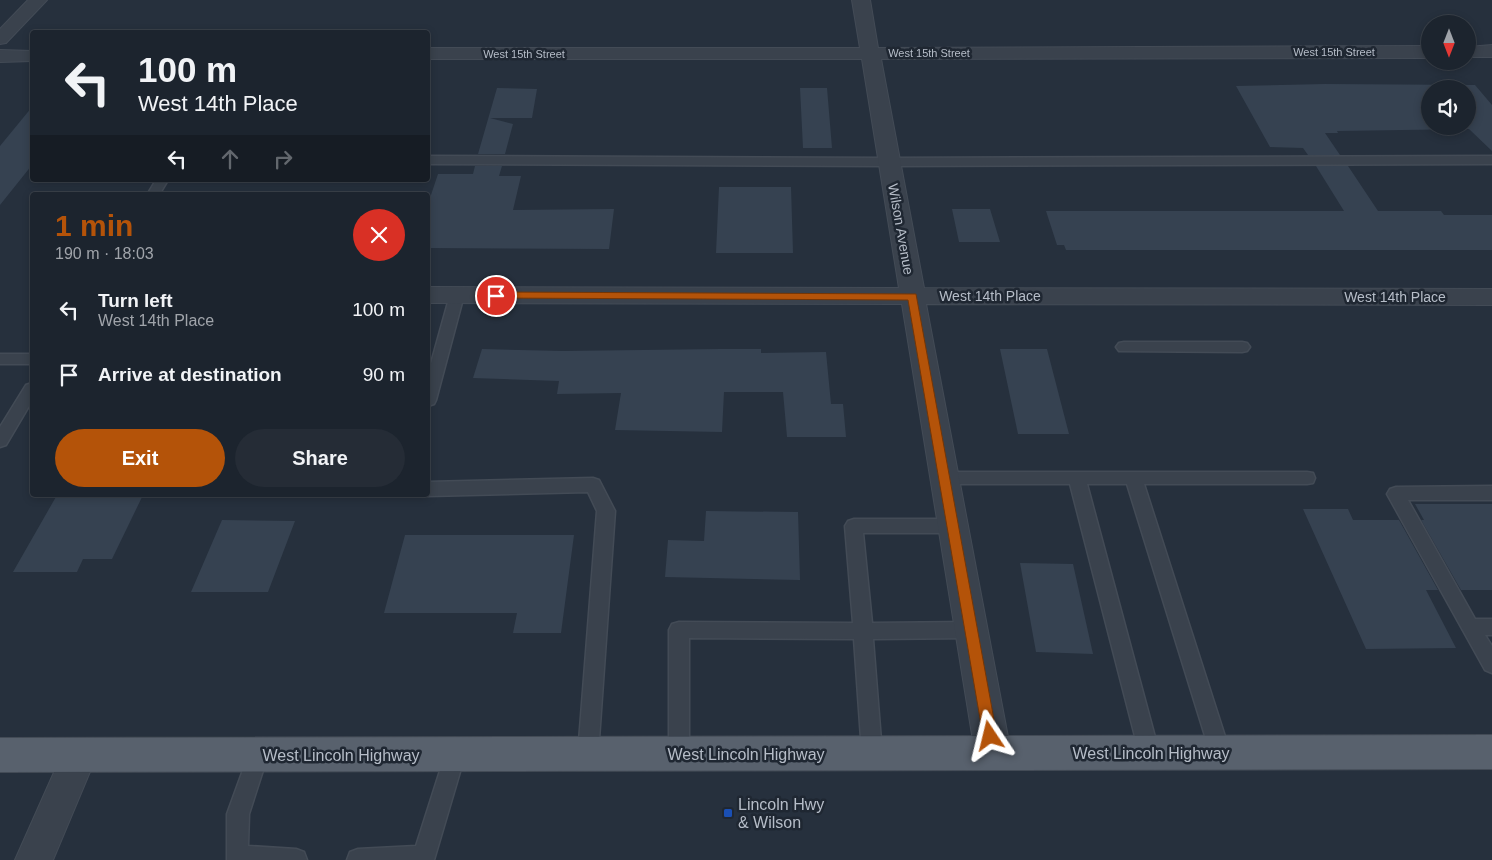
<!DOCTYPE html>
<meta charset="utf-8">
<style>
body{margin:0;font-family:Arial,sans-serif;background:#252c36;color:#f1f3f6;height:100vh;display:flex;flex-direction:column;font-size:19px;white-space:nowrap}
*{box-sizing:border-box;margin:0}
p{font-size:16px;color:#a0a4aa}
.icon{flex:none;width:28px;height:28px;fill:none;stroke:currentColor;stroke-width:2;stroke-linecap:round;stroke-linejoin:round}
.map{position:relative;flex:1;overflow:hidden}
.panel{position:absolute;left:30px;top:192px;width:400px;height:305px;display:flex;flex-direction:column;background:#1c242e;border-radius:5px;box-shadow:0 2px 8px #0003,0 0 0 1px #3a414a}
.panel>*{flex:none}
.banner{position:absolute;left:30px;top:30px;width:400px;height:152px;border-radius:5px;box-shadow:0 2px 8px #0003,0 0 0 1px #3a414a;background:#1c242e;color:#f1f3f6;overflow:hidden}
.needle{width:32px;rotate:180deg}
.fabs{position:absolute;left:1421px;top:15px;display:grid;gap:10px}
.fabs a{display:grid;place-items:center;width:55px;height:55px;border-radius:50%;background:#1c242e;box-shadow:0 2px 8px #0003,0 0 0 1px #3a414a;font-size:25px}
.pin{position:absolute;display:grid;place-items:center;width:42px;height:42px;color:#fff;margin:-21px;border:2px solid #fff;border-radius:50%;box-shadow:0 1px 5px #0007}
.me{position:absolute;width:55px;margin:-28px;rotate:350deg;stroke-linejoin:round;filter:drop-shadow(0 0 4px #0008)}
.turn{display:flex;align-items:center;gap:18px;height:105px;padding:0 25px;font-size:22px}
.turn .icon{width:65px;height:65px;stroke-width:2.5}
.turn b{display:block;font-size:35px;line-height:42px}
.lanes{display:flex;align-items:center;height:48px;padding:0 25px;background:#0003;justify-content:center;gap:25px;direction:ltr}
.lanes .off{opacity:.35}
.round{display:grid;place-items:center;flex:none;width:52px;height:52px;border-radius:26px;background:#252c36}
.head{display:flex;align-items:center;justify-content:space-between;height:85px;padding:0 25px}
h1{font-size:30px;font-weight:600;line-height:38px;color:#b45309}
.button{display:flex;gap:10px;margin-top:auto;padding:10px 25px}
.button a{flex:1;height:58px;border-radius:30px;background:#b45309;color:#fff;font-size:20px;font-weight:600;line-height:58px;text-align:center}
.button a+a{background:#252c36;color:#f1f3f6}
ul{padding:0;list-style:none}
li{display:flex;align-items:center;gap:15px;height:65px;padding:0 25px}
li div{flex:1}
li b{display:block;font-size:19px}
li em{font-style:normal}
.map>svg:first-child{display:block}
.building{fill:#364251;fill-rule:evenodd}
.lines{fill:none;stroke-linecap:round;stroke-linejoin:round}
.lane-casing{stroke:#434b56;stroke-width:3}
.street-casing{stroke:#434b56;stroke-width:2}
.primary-casing{stroke:#434b56;stroke-width:2}
.lane{fill:#3a424d;fill-rule:evenodd}
.street{fill:#3a424d;fill-rule:evenodd}
.primary{fill:#58616d;fill-rule:evenodd}
.route{fill:#b45309;stroke:#753606}
.transit-dot{fill:#1a4fb4;stroke:#1f2732;stroke-width:2}
.labels{text-anchor:middle;dominant-baseline:central;stroke-width:5;stroke-linejoin:round;paint-order:stroke}
.far-street-label{font-size:11px;fill:#b6bdc8;stroke:#1f2732}
.street-label{font-size:14px;fill:#b6bdc8;stroke:#1f2732}
.near-street-label{font-size:16px;fill:#b6bdc8;stroke:#1f2732}
.near-poi-label{font-size:16px;fill:#b6bdc8;stroke:#1f2732;text-anchor:start}
</style>
<div class="map">
<svg width="1492" height="860" viewBox="0 0 1492 860">
<rect width="100%" height="100%" fill="#26303d"/>
<!-- building -->
<path class="building" d="M 1325,84 L 1475,85 L 1492,105 L 1492,151 L 1469,129 L 1337,131 L 1338,133 L 1325,133 L 1340,155 L 1308,155 L 1303,148 L 1270,147 L 1236,86 ZM 1430,89 L 1468,89 L 1468,126 L 1430,126 Z
M 497,88 L 537,89 L 532,118 L 490,118 L 513,124 L 505,154 L 478,154 Z
M 800,88 L 827,88 L 832,148 L 803,148 Z
M 32,107 L 32,165 L 0,205 L 0,146 Z
M 475,166 L 502,166 L 499,176 L 521,176 L 513,210 L 614,209 L 609,249 L 428,248 L 428,204 L 438,174 L 473,174 Z
M 1316,166 L 1348,166 L 1378,211 L 1441,211 L 1444,215 L 1492,215 L 1492,250 L 1066,250 L 1064,245 L 1057,245 L 1046,211 L 1344,211 Z
M 719,187 L 791,187 L 793,253 L 716,253 Z
M 952,209 L 990,209 L 1000,242 L 959,242 Z
M 482,349 L 563,351 L 721,349 L 761,349 L 761,353 L 826,352 L 831,404 L 843,404 L 846,437 L 787,437 L 783,392 L 724,392 L 722,432 L 615,430 L 621,393 L 557,394 L 559,381 L 473,378 Z
M 1000,349 L 1047,349 L 1069,434 L 1018,434 Z
M 57,495 L 143,495 L 112,559 L 83,559 L 77,572 L 13,572 Z
M 1415,504 L 1492,504 L 1492,590 L 1461,590 L 1421,520 L 1424,520 Z
M 1303,509 L 1348,509 L 1353,520 L 1399,520 L 1438,590 L 1426,590 L 1456,648 L 1366,649 Z
M 706,511 L 798,512 L 800,580 L 665,577 L 668,540 L 704,541 Z
M 222,520 L 295,521 L 268,592 L 191,592 Z
M 405,535 L 574,535 L 561,633 L 513,633 L 517,613 L 384,613 Z
M 1020,563 L 1073,564 L 1093,654 L 1036,652 Z"/>
<g class="lines">
<!-- lane casing -->
<g class="lane-casing">
<path id="lane" d="M 428,156 L 889,158 L 1492,156 L 1492,164 L 889,166 L 428,164 Z
M 156,180 L 168,180 L 159,195 L 147,195 Z
M 457,290 L 462,292 L 464,295 L 436,400 L 434,404 L 428,406 L 428,374 L 450,295 L 452,292 Z
M 1124,342 L 1242,342 L 1247,343 L 1250,347 L 1247,351 L 1242,352 L 1119,351 L 1116,347 L 1119,343 Z
M 0,354 L 32,354 L 32,364 L 0,364 Z
M 32,383 L 32,401 L 6,445 L 0,447 L 0,427 L 26,385 Z
M 945,472 L 1307,472 L 1313,473 L 1315,478 L 1313,483 L 1307,484 L 1144,484 L 1230,752 L 1227,759 L 1220,762 L 1213,759 L 1210,752 L 1127,484 L 1087,484 L 1159,752 L 1156,759 L 1149,762 L 1142,759 L 1139,752 L 1070,484 L 945,484 L 939,483 L 937,478 L 939,473 Z
M 593,478 L 599,480 L 615,511 L 598,754 L 595,761 L 588,764 L 581,761 L 578,754 L 597,511 L 588,492 L 428,496 L 426,495 L 428,482 Z
M 1492,486 L 1492,500 L 1408,500 L 1475,619 L 1492,619 L 1492,635 L 1485,635 L 1492,646 L 1492,673 L 1485,670 L 1387,494 L 1390,489 L 1396,487 Z
M 854,519 L 954,519 L 960,521 L 963,526 L 960,531 L 954,533 L 863,533 L 872,623 L 972,622 L 979,624 L 982,630 L 979,636 L 972,638 L 873,639 L 882,753 L 879,760 L 872,763 L 865,760 L 862,753 L 854,639 L 689,638 L 689,754 L 686,761 L 679,764 L 672,761 L 669,754 L 669,630 L 672,624 L 679,622 L 853,623 L 845,526 L 848,521 Z
M 258,745 L 265,748 L 268,755 L 249,814 L 248,846 L 296,849 L 304,852 L 307,860 L 227,860 L 227,814 L 251,748 Z
M 455,745 L 462,748 L 465,755 L 434,860 L 347,860 L 350,852 L 358,849 L 416,846 L 445,755 L 448,748 Z"/>
</g>
<!-- street casing -->
<g class="street-casing">
<path id="street" d="M 28,0 L 47,0 L 6,43 L 0,44 L 0,29 Z
M 852,0 L 870,0 L 878,48 L 1430,46 L 1430,58 L 881,59 L 924,288 L 1492,289 L 1492,305 L 926,304 L 1011,753 L 1005,765 L 993,770 L 981,765 L 975,753 L 902,304 L 428,303 L 428,287 L 899,288 L 862,59 L 428,59 L 428,48 L 860,48 Z
M 1492,45 L 1492,57 L 1468,57 L 1468,47 Z
M 0,50 L 32,51 L 32,61 L 0,62 Z
M 79,738 L 91,743 L 97,755 L 53,860 L 15,860 L 67,743 Z"/>
</g>
<!-- primary casing -->
<g class="primary-casing">
<path id="primary" d="M 1492,735 L 1492,769 L 0,772 L 0,738 Z"/>
</g>
<!-- lane -->
<use href="#lane" class="lane"/>
<!-- street -->
<use href="#street" class="street"/>
<!-- primary -->
<use href="#primary" class="primary"/>
</g>
<!-- route -->
<path class="route" d="M 496,292 L 916,294 L 997,736 L 995,740 L 990,742 L 985,740 L 983,736 L 908,300 L 493,298 L 493,293 Z"/>
<!-- markers -->
<rect class="transit-dot" x="723" y="808" width="10" height="10" rx="2.5"/>
<g class="labels">
<!-- far-street labels -->
<g class="far-street-label">
<text x="1334" y="52">West 15th Street</text>
<text x="929" y="53">West 15th Street</text>
<text x="524" y="54">West 15th Street</text>
</g>
<!-- street labels -->
<g class="street-label">
<text transform="translate(901 229) rotate(80)">Wilson Avenue</text>
<text x="990" y="296">West 14th Place</text>
<text x="1395" y="297">West 14th Place</text>
</g>
<!-- near-street labels -->
<g class="near-street-label">
<text x="1151" y="753">West Lincoln Highway</text>
<text x="746" y="754">West Lincoln Highway</text>
<text x="341" y="755">West Lincoln Highway</text>
</g>
<!-- near-poi labels -->
<g class="near-poi-label">
<text x="738" y="804">Lincoln Hwy<tspan x="738" dy="18">&amp; Wilson</tspan></text>
</g>
</g>
</svg>
<div class="fabs">
<a><svg class="needle" viewBox="-14 -14 28 28"><path d="M0-13l5 13h-10z" fill="#e53935"/><path d="M0 13l5-13h-10z" fill="#a0a4aa"/></svg></a>
<a><svg class="icon" aria-label="sound" viewBox="0 0 24 24"><path d="M4 9h4l5-4v14l-5-4H4zM17 9q2 3 0 6"/></svg></a>
</div>
<div class="pin" style="left:496px;top:296px;background:#d93025"><svg class="icon" aria-label="arrive" viewBox="0 0 24 24"><path d="M6 21V4h12l-3 4 3 4H6"/></svg></div>
<svg class="me" style="left:990px;top:736px" viewBox="-20 -20 40 40"><path d="M0-17L14 15 0 8-14 15z" fill="#b45309" stroke="#fff" stroke-width="4"/></svg>
<div class="banner">
<div class="turn"><svg class="icon" aria-label="left" viewBox="0 0 24 24"><path d="M17 20v-9H6M10 6l-5 5 5 5"/></svg><div><b>100 m</b>West 14th Place</div></div>
<div class="lanes"><svg class="icon" aria-label="left" viewBox="0 0 24 24"><path d="M17 20v-9H6M10 6l-5 5 5 5"/></svg><svg class="icon off" aria-label="ahead" viewBox="0 0 24 24"><path d="M12 20V5M6 11l6-6 6 6"/></svg><svg class="icon off" aria-label="right" viewBox="0 0 24 24"><path d="M7 20v-9h11M14 6l5 5-5 5"/></svg></div>
</div>
<section class="panel">
<div class="head"><div><h1>1 min</h1><p>190 m · 18:03</p></div><a class="round" style="background:#d93025;color:#fff"><svg class="icon" aria-label="close" viewBox="0 0 24 24"><path d="M6 6l12 12M18 6L6 18"/></svg></a></div>
<ul>
<li><svg class="icon" aria-label="left" viewBox="0 0 24 24"><path d="M17 20v-9H6M10 6l-5 5 5 5"/></svg><div><b>Turn left</b><p>West 14th Place</p></div><em>100 m</em></li>
<li><svg class="icon" aria-label="arrive" viewBox="0 0 24 24"><path d="M6 21V4h12l-3 4 3 4H6"/></svg><div><b>Arrive at destination</b></div><em>90 m</em></li>
</ul>
<div class="button"><a>Exit</a><a>Share</a></div>
</section>
</div>
